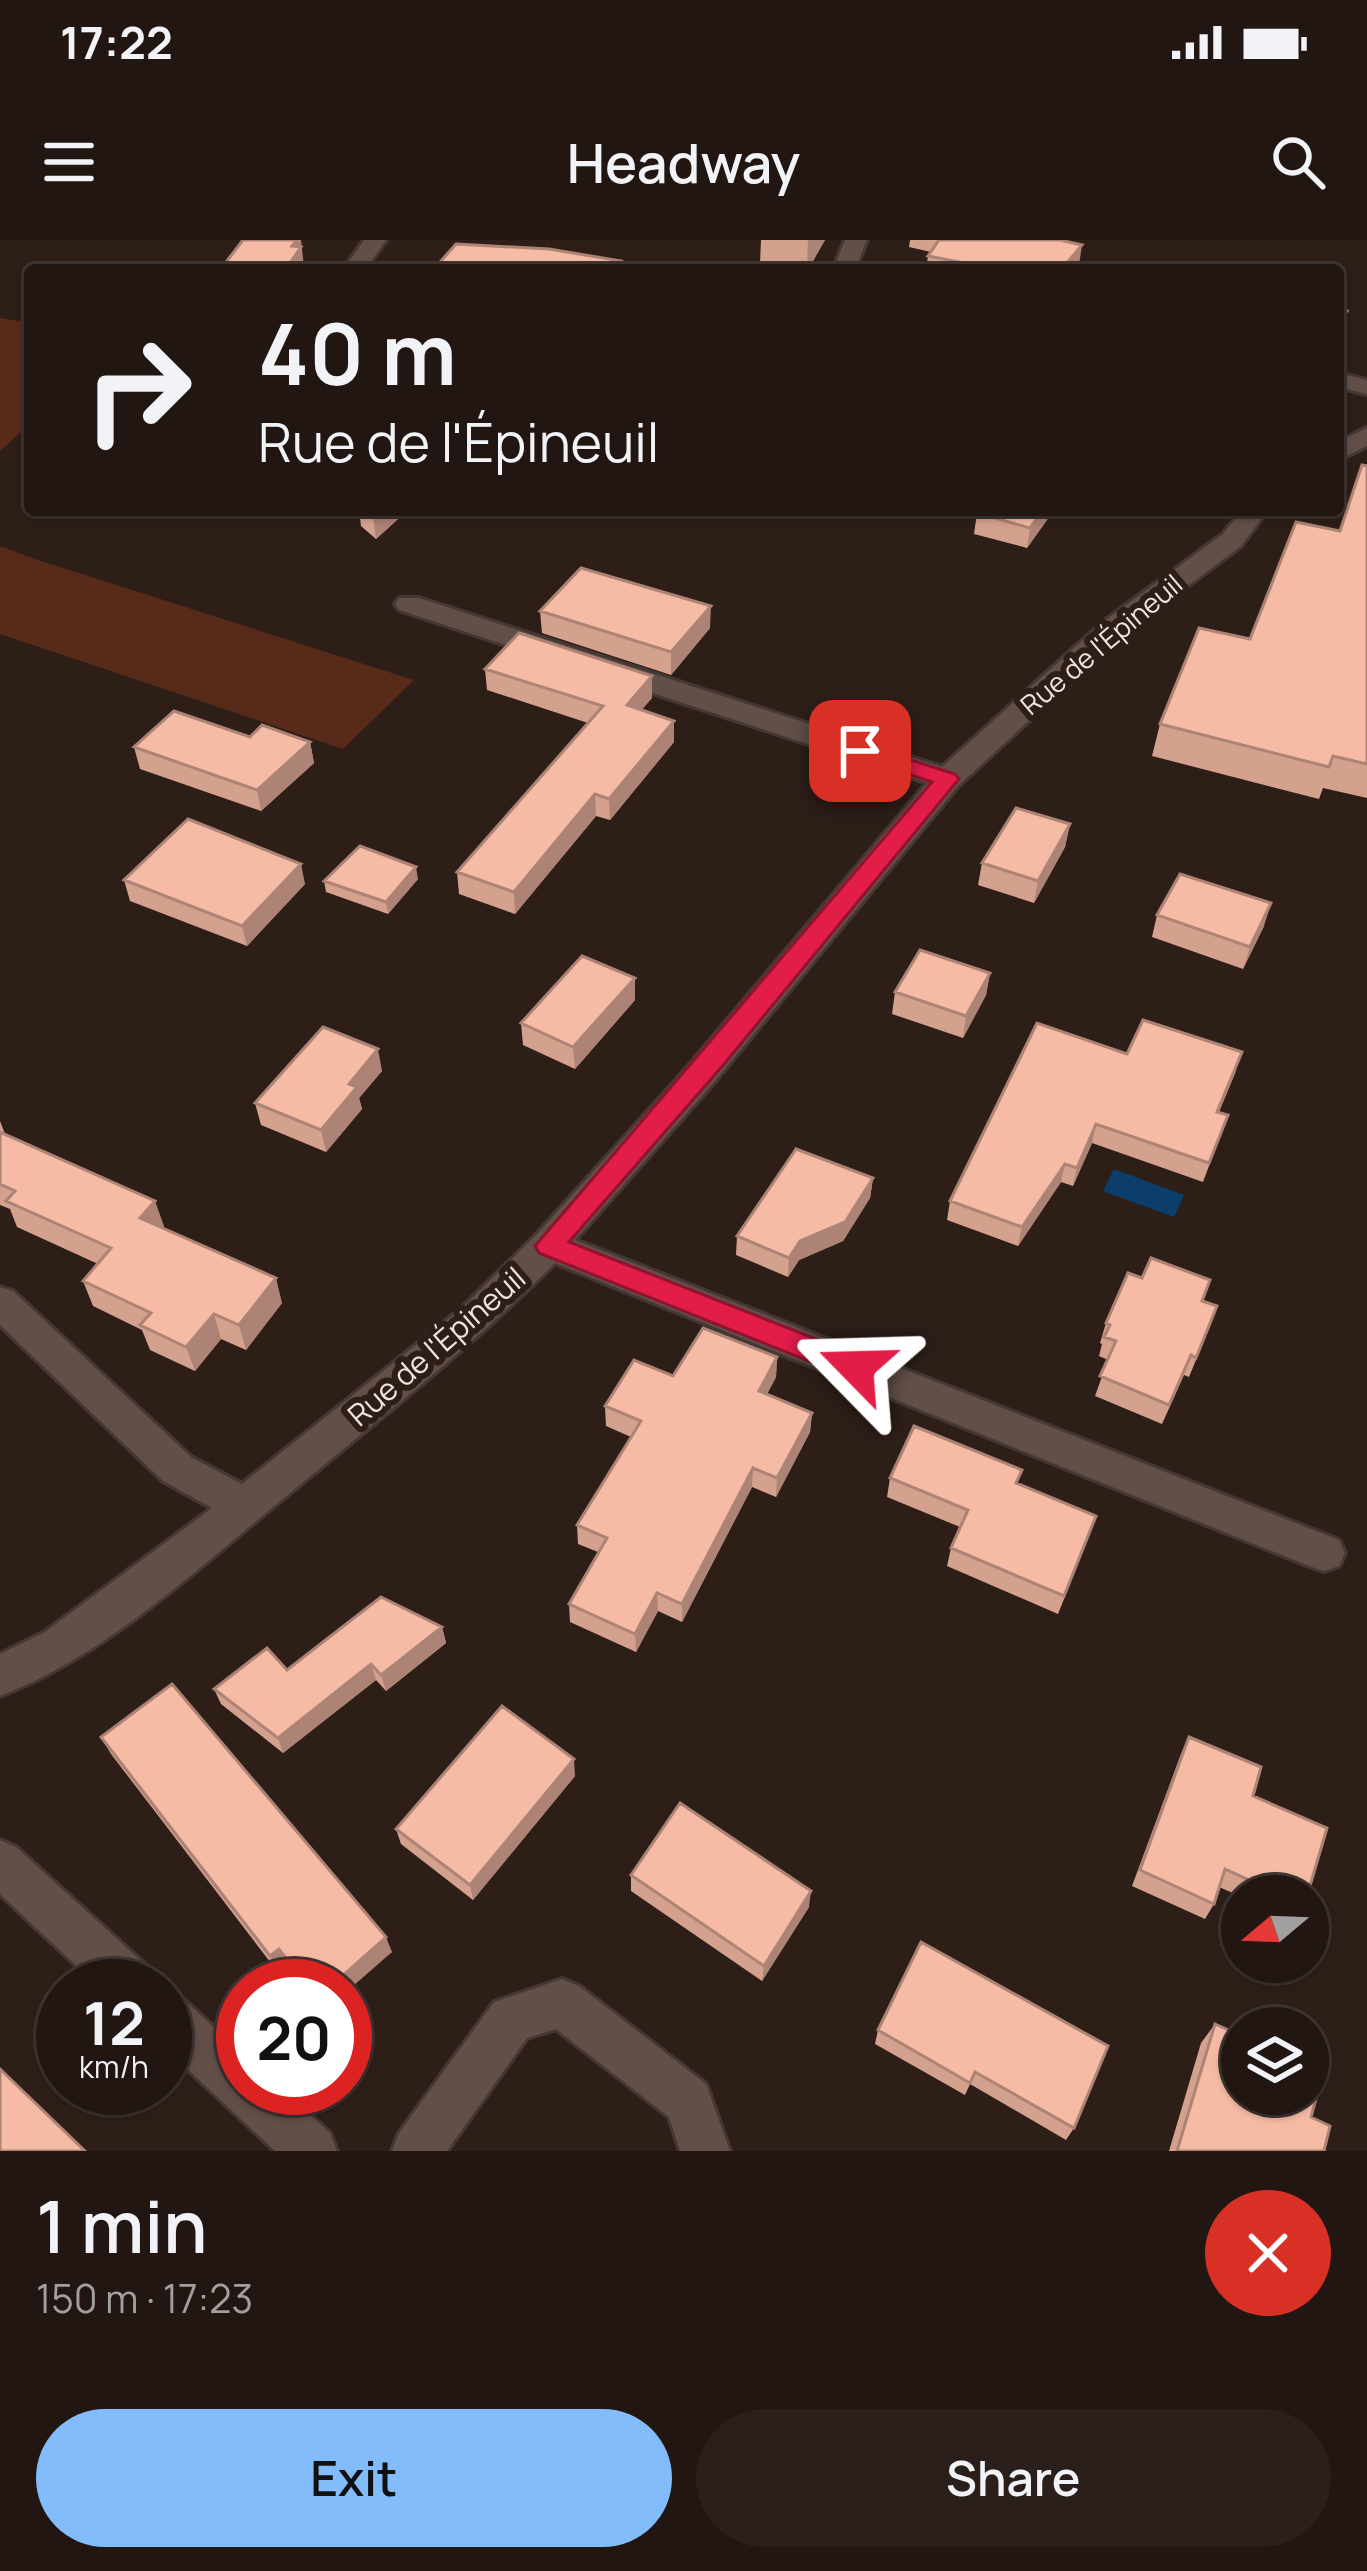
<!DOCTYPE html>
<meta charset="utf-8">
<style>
body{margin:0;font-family:Manrope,sans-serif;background:#2a1f1b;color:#f1f3f6;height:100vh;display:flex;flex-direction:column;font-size:45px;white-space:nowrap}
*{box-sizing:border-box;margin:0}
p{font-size:39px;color:#a29f9f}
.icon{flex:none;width:66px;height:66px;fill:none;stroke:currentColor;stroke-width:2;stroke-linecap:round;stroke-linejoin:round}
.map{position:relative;height:1911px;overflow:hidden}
.drawer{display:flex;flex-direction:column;background:#221612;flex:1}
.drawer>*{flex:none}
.guide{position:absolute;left:24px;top:24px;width:1320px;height:252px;border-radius:12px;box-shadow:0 3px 9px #0004,0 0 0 3px #3f3532;background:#221612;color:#f1f3f6;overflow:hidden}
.needle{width:78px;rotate:251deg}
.buttons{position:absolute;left:1221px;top:1635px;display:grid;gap:24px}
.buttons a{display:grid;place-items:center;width:108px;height:108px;border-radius:50%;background:#221612;box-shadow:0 3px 9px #0004,0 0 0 3px #3f3532;font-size:60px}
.speed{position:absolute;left:36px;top:1719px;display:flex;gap:24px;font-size:60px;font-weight:700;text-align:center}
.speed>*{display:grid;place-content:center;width:156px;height:156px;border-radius:50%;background:#221612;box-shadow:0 3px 9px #0004,0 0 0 3px #3f3532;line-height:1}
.speed small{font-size:30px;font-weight:400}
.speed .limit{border:18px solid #d22;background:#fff;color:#111}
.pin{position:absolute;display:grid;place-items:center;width:102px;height:102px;color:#fff;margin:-51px;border-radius:24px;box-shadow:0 6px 18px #0006}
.me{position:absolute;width:132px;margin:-66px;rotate:292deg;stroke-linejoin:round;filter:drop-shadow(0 0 9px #0008)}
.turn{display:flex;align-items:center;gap:42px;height:252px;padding:0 36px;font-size:54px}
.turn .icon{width:156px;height:156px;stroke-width:2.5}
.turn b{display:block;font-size:84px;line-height:102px}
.round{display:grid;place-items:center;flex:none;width:126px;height:126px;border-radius:63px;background:#2a1f1b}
.head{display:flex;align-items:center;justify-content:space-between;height:204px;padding:0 36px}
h1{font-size:72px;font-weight:600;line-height:90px}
.action{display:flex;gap:24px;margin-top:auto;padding:24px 36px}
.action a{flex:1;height:138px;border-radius:72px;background:#82bcfa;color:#111;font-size:48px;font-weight:600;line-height:138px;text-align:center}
.action a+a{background:#2a1f1b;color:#f1f3f6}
.status{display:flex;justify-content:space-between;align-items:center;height:84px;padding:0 60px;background:#221612;direction:ltr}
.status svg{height:33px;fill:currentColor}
header{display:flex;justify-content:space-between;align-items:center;height:156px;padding:0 36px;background:#221612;font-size:54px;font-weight:600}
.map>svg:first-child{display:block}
.green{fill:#572a19}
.water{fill:#0b3e6b}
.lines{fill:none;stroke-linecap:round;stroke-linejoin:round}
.minor-casing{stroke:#453834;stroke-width:6}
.minor{fill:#614f48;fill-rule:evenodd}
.wall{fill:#d4a18e}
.shaded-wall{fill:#ac8374}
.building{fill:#f6bba5;stroke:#ac8374;stroke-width:3}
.route{fill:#e11d48;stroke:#92132f;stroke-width:3}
.labels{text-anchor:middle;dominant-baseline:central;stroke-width:12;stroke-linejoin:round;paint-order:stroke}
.far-street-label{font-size:27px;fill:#f0e4e0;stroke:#2e1e18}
.street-label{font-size:30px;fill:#f0e4e0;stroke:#2e1e18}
</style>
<div class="status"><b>17:22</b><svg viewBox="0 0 49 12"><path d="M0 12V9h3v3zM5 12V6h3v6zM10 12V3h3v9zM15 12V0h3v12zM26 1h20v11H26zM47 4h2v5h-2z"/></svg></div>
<header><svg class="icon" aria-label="menu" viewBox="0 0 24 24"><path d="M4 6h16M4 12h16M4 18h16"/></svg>Headway<svg class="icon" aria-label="search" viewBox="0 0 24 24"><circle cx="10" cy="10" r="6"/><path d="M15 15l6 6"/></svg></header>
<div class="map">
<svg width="1367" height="1911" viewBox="0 0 1367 1911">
<rect width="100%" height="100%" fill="#2e1e18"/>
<!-- green -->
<path class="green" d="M 0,78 L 30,83 L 30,184 L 0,211 Z
M 0,306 L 35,319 L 414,440 L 343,509 L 0,394 Z"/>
<!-- water -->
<path class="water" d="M 1114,929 L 1184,955 L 1174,977 L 1103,951 Z"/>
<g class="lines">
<!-- minor casing -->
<g class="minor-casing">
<path id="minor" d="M 364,0 L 386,0 L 365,30 L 343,30 Z
M 845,0 L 867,0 L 855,30 L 833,30 Z
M 1338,133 L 1367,140 L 1367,154 L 1338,147 Z
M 1367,188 L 1367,206 L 1338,220 L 1338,202 Z
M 1242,270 L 1268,270 L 1241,306 L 1123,394 L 958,546 L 710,847 L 575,1000 L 1339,1300 L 1345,1313 L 1339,1326 L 1324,1331 L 1309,1326 L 555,1023 C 470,1108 377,1181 284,1258 C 198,1328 107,1415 0,1456 L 0,1414 L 45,1392 L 212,1268 L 163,1241 L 0,1085 L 0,1047 L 13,1051 L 191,1217 L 242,1244 L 463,1067 L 536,995 L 686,829 L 927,543 L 399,370 L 395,364 L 399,358 L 419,358 L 942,527 L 1103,382 L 1223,294 Z
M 0,1600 L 16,1607 L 150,1729 L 157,1746 L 98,1746 L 0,1654 Z
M 562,1739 L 579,1746 L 706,1844 L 730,1911 L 680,1911 L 669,1877 L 556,1789 L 527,1798 L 447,1911 L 392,1911 L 399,1893 L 494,1762 Z
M 165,1751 L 182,1758 L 243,1814 L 243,1848 L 280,1848 L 330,1893 L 337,1911 L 275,1911 L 165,1808 Z"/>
</g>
<!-- minor -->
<use href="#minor" class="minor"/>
</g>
<!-- wall -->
<path class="wall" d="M 761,0 L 825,0 L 808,30 L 795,30 L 760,23 Z
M 910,0 L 1060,0 L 1079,25 L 1075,30 L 926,30 L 928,16 L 931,12 L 909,7 Z
M 1367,226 L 1367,558 L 1323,548 L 1319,559 L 1152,516 L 1160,484 L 1250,399 L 1340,291 Z
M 359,270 L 408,270 L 376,299 L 361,286 Z
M 1054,270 L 1027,308 L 974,294 L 977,273 Z
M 540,371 L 710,388 L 671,435 L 542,393 Z
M 485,429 L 652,458 L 641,470 L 674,502 L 610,580 L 596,576 L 515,674 L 459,654 L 457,632 L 588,483 L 487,450 Z
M 250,497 L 310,502 L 314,523 L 261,571 L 140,529 L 134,507 Z
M 1070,584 L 1065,607 L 1034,663 L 978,645 L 982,623 Z
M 418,639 L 388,674 L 326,652 L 324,641 Z
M 124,640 L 305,644 L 247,706 L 130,661 Z
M 1157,675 L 1264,686 L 1243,729 L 1152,697 Z
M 990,733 L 986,755 L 963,798 L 892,774 L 895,752 Z
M 635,760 L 575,829 L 523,805 L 521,783 Z
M 1127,814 L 1236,831 L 1219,872 L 1228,875 L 1203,942 L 1092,903 L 1073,946 L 1061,942 L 1018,1006 L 947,980 L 950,961 Z
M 382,831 L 359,858 L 362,869 L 326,912 L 261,885 L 255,863 Z
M 0,881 L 5,894 L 164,986 L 162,988 L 282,1063 L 246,1110 L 221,1099 L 195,1131 L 150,1110 L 142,1090 L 93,1066 L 83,1041 L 98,1024 L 17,987 L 10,969 L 0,965 Z
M 873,938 L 870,958 L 843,1001 L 799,1020 L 788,1037 L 736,1015 L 737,996 Z
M 1202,1061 L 1210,1086 L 1189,1137 L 1184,1135 L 1162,1184 L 1095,1156 L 1108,1120 L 1099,1116 L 1102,1104 L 1100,1103 L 1106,1083 Z
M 777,1117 L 776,1137 L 767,1154 L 812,1173 L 810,1192 L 776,1257 L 752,1247 L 682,1382 L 658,1371 L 636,1412 L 570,1382 L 569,1364 L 598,1312 L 578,1304 L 577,1285 L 631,1197 L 606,1186 L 605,1166 L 673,1136 Z
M 890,1238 L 1018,1243 L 1090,1294 L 1058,1374 L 947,1326 L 951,1308 L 960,1287 L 887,1257 Z
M 442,1387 L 446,1403 L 386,1451 L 376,1440 L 283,1513 L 221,1464 L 214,1449 Z
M 101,1497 L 392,1712 L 345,1746 L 303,1746 L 286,1724 L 277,1731 L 111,1514 Z
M 1189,1497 L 1253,1556 L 1307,1656 L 1242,1657 L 1219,1647 L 1214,1664 L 1205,1679 L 1132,1646 L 1181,1514 Z
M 575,1536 L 473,1660 L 401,1604 L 396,1589 Z
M 631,1635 L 809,1667 L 762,1741 L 631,1651 Z
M 921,1702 L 1074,1888 L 1066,1900 L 970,1844 L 965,1855 L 875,1804 L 878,1790 Z
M 1215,1784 L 1311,1877 L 1324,1911 L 1169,1911 L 1201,1803 Z"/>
<!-- shaded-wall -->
<path class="shaded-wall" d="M 297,0 L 301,0 L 304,27 L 302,30 L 285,30 L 292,6 Z
M 808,0 L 825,0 L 807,30 Z
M 1082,5 L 1079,25 L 1075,30 L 1061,30 Z
M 1347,71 L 1342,89 L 1338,94 L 1338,82 Z
M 380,270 L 408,270 L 376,299 L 373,277 Z
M 1043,270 L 1054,270 L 1027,308 L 1030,288 Z
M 711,366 L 710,388 L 671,435 L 671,412 Z
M 652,436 L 652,458 L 627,487 L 627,465 Z
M 674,481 L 674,502 L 610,580 L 609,559 Z
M 310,502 L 314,523 L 261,571 L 257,550 Z
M 595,554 L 596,576 L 515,674 L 514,652 Z
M 1070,584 L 1065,607 L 1034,663 L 1038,641 Z
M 301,624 L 305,644 L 247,706 L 242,686 Z
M 416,627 L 418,639 L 388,674 L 386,662 Z
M 1271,663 L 1264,686 L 1243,729 L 1250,707 Z
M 990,733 L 986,755 L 963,798 L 966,776 Z
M 635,738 L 635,760 L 575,829 L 573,807 Z
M 378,809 L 382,831 L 359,858 L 362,869 L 326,912 L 321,890 L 349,844 Z
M 1096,884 L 1092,903 L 1073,946 L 1077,928 Z
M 1065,924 L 1061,942 L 1018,1006 L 1022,987 Z
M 873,938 L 870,958 L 843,1001 L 799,1020 L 788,1037 L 789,1018 L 800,1001 Z
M 155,961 L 164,986 L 149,1004 L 140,978 Z
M 276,1038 L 282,1063 L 246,1110 L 239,1085 Z
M 214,1074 L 221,1099 L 195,1131 L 186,1107 Z
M 777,1117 L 776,1137 L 758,1171 L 759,1151 Z
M 812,1173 L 810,1192 L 776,1257 L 777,1238 Z
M 753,1228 L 752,1247 L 682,1382 L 682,1364 Z
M 657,1353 L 658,1371 L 636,1412 L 635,1394 Z
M 442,1387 L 446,1403 L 386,1451 L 381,1435 Z
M 371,1424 L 376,1440 L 283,1513 L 278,1498 Z
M 574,1519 L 575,1536 L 473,1660 L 470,1645 Z
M 811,1651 L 809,1667 L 762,1741 L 764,1726 Z
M 386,1697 L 392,1712 L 345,1753 L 345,1746 L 331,1746 Z
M 279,1709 L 286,1724 L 277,1731 L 270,1716 Z"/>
<!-- building -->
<path class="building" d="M 243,0 L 297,0 L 292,6 L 301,7 L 285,30 L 220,30 Z
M 939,0 L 1060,0 L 1082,5 L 1061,30 L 1001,30 L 928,16 Z
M 456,4 L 549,9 L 621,21 L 614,30 L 433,30 Z
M 1338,68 L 1347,71 L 1338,82 Z
M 1362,225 L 1367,226 L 1367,524 L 1333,516 L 1329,527 L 1160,484 L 1199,388 L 1250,399 L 1296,282 L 1340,291 Z
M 365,270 L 380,270 L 373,277 Z
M 979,270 L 1043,270 L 1030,288 L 977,273 Z
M 581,328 L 711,366 L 671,412 L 540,371 Z
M 519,393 L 652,436 L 627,465 L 674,481 L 609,559 L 595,554 L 514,652 L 457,632 L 603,466 L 485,429 Z
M 174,471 L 250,497 L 262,485 L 310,502 L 257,550 L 134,507 Z
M 1016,568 L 1070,584 L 1038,641 L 982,623 Z
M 188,579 L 301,624 L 242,686 L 124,640 Z
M 360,606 L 416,627 L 386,662 L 324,641 Z
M 1180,634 L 1271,663 L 1250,707 L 1157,675 Z
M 920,710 L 990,733 L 966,776 L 895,752 Z
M 582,716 L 635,738 L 573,807 L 521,783 Z
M 1143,780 L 1242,812 L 1217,872 L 1228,875 L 1209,923 L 1096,884 L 1077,928 L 1065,924 L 1022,987 L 950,961 L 1037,783 L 1127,814 Z
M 323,787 L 378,809 L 349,844 L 357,847 L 321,890 L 255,863 Z
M 0,892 L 155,961 L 140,978 L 276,1038 L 239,1085 L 214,1074 L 186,1107 L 140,1085 L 151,1073 L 83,1041 L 111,1008 L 6,961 L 15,951 L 0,944 Z
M 796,909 L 873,938 L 845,982 L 800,1001 L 789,1018 L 737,996 Z
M 1151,1018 L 1210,1040 L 1202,1061 L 1217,1066 L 1196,1118 L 1191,1115 L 1169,1165 L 1100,1136 L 1116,1101 L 1104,1097 L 1110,1085 L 1106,1083 L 1128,1033 L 1142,1038 Z
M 703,1088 L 777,1117 L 759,1151 L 812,1173 L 777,1238 L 753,1228 L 682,1364 L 657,1353 L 635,1394 L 569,1364 L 607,1298 L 577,1285 L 641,1181 L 605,1166 L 634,1120 L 673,1136 Z
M 914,1186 L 1022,1230 L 1016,1243 L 1096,1276 L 1064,1356 L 951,1308 L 968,1270 L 890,1238 Z
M 381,1357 L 442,1387 L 381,1435 L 371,1424 L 278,1498 L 214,1449 L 267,1408 L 287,1430 Z
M 172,1444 L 386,1697 L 331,1746 L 308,1746 L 279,1709 L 270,1716 L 101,1497 Z
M 502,1466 L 574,1519 L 470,1645 L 396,1589 Z
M 1189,1497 L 1261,1527 L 1253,1556 L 1327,1588 L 1307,1656 L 1284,1656 L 1225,1629 L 1214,1664 L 1140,1630 Z
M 680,1563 L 811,1651 L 764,1726 L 631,1635 Z
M 921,1702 L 1108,1806 L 1074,1888 L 975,1832 L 970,1843 L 878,1790 Z
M 1215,1784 L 1242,1796 L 1242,1854 L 1308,1854 L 1308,1826 L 1323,1833 L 1311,1877 L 1330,1886 L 1324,1911 L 1177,1911 Z
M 0,1829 L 85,1911 L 0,1911 Z"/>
<!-- route -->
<path class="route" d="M 860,504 L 955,534 L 959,539 L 725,823 L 569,1002 L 867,1119 L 871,1127 L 867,1136 L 856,1140 L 539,1013 L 535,1006 L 932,542 L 853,516 L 849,511 Z"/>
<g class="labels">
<!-- far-street labels -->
<g class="far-street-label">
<text transform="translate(1101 404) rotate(-40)">Rue de l'Épineuil</text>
</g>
<!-- street labels -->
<g class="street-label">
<text transform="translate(436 1106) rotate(-41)">Rue de l'Épineuil</text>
</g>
</g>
</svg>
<div class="buttons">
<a><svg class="needle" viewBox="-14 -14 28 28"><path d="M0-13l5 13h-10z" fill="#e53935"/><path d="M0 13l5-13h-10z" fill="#a29f9f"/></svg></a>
<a><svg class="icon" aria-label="layers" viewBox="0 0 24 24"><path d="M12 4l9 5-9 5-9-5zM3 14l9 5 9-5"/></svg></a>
</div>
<div class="speed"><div>12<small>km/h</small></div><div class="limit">20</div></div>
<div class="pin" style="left:860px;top:511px;background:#d93025"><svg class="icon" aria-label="arrive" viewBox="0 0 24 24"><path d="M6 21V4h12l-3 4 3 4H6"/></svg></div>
<svg class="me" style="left:856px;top:1127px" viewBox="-20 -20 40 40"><path d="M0-17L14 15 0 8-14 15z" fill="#e11d48" stroke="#fff" stroke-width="4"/></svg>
<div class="guide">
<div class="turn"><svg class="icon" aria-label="right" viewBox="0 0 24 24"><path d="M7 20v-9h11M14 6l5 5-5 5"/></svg><div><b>40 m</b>Rue de l'Épineuil</div></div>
</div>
</div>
<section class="drawer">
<div class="head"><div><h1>1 min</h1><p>150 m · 17:23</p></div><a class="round" style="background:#d93025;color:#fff"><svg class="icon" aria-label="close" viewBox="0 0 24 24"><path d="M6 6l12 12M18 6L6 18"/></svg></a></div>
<div class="action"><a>Exit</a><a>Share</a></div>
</section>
